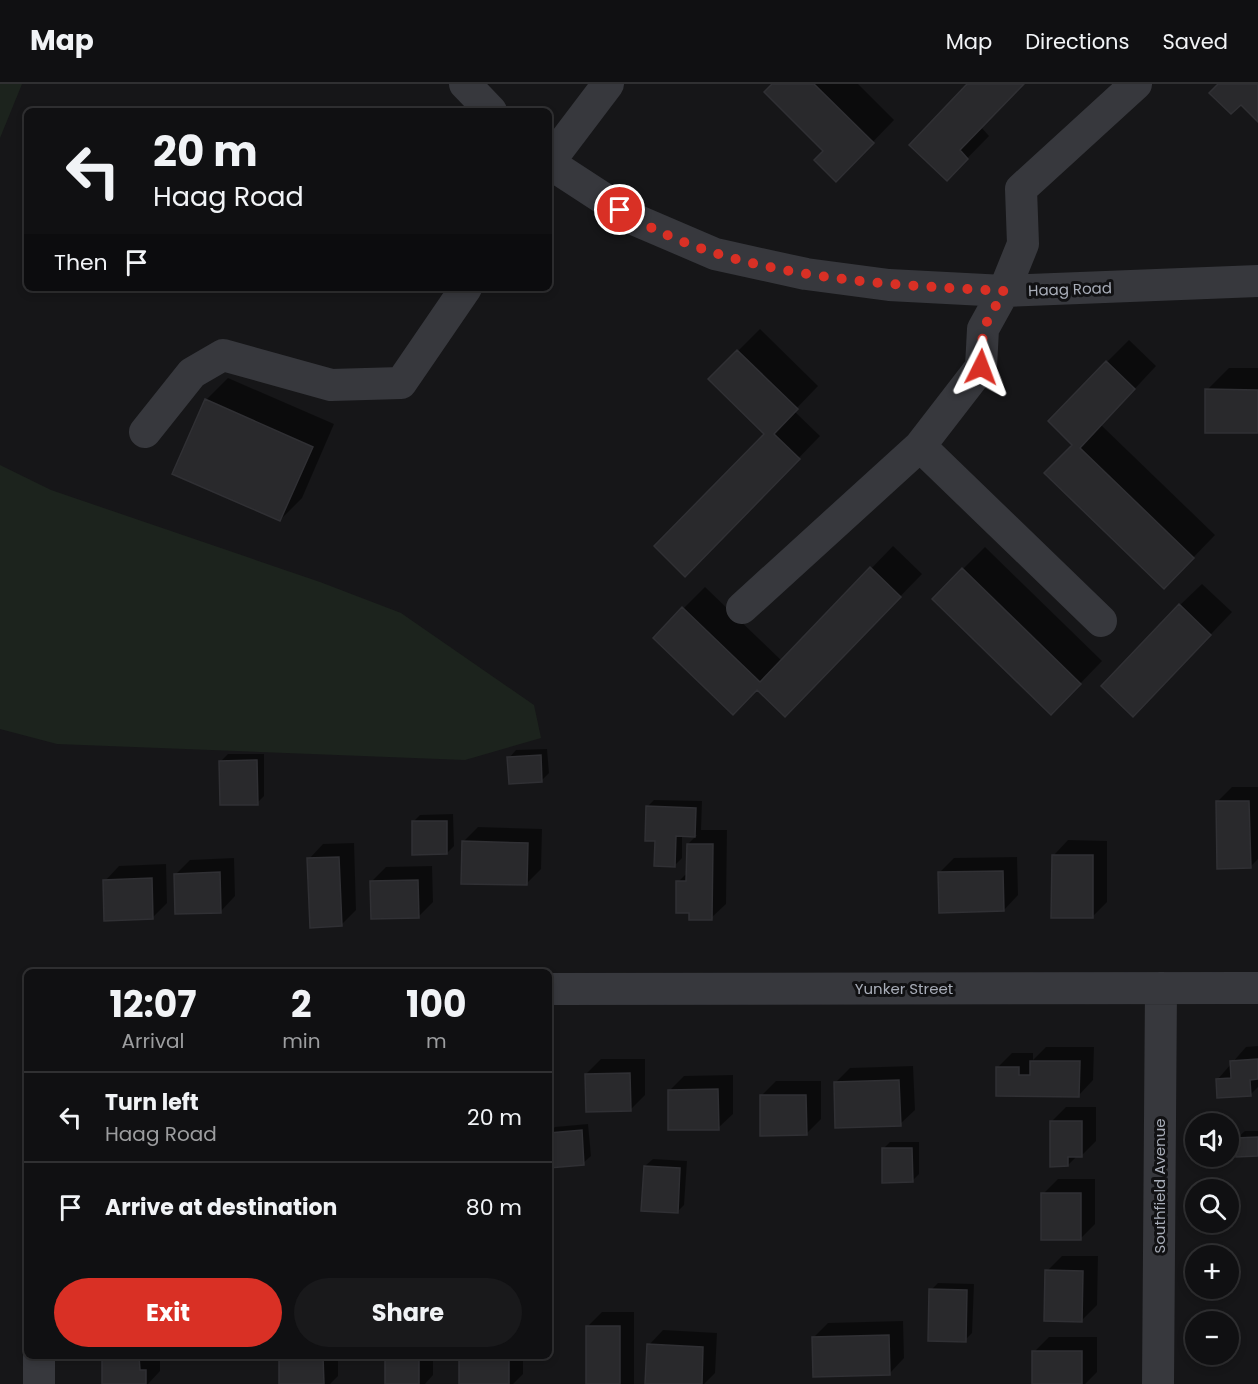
<!DOCTYPE html>
<meta charset="utf-8">
<style>
body{margin:0;font-family:Poppins,sans-serif;background:#19191b;color:#f1f3f6;height:100vh;display:flex;flex-direction:column;font-size:22px;white-space:nowrap}
*{box-sizing:border-box;margin:0}
p{font-size:20px;color:#9c9d9f}
.icon{flex:none;width:33px;height:33px;fill:none;stroke:currentColor;stroke-width:2;stroke-linecap:round;stroke-linejoin:round}
.map{position:relative;flex:1;overflow:hidden}
.side{position:absolute;left:24px;top:885px;width:528px;height:390px;display:flex;flex-direction:column;background:#101012;border-radius:9px;box-shadow:0 3px 9px #0003,0 0 0 2px #303032}
.side>*{flex:none}
.top-card{position:absolute;left:24px;top:24px;width:528px;height:183px;border-radius:9px;box-shadow:0 3px 9px #0003,0 0 0 2px #303032;background:#101012;color:#f1f3f6;overflow:hidden}
.buttons{position:absolute;left:1185px;top:1029px;display:grid;gap:12px}
.buttons a{display:grid;place-items:center;width:54px;height:54px;border-radius:50%;background:#101012;box-shadow:0 3px 9px #0003,0 0 0 2px #303032;font-size:30px}
.pin{position:absolute;display:grid;place-items:center;width:51px;height:51px;color:#fff;margin:-26px;border:3px solid #fff;border-radius:50%;box-shadow:0 2px 6px #0007}
.me{position:absolute;width:66px;margin:-33px;rotate:3deg;stroke-linejoin:round;filter:drop-shadow(0 0 4px #0008)}
.turn{display:flex;align-items:center;gap:21px;height:126px;padding:0 30px;font-size:27px}
.turn .icon{width:78px;height:78px;stroke-width:2.5}
.turn b{display:block;font-size:42px;line-height:51px}
.then{display:flex;align-items:center;height:57px;padding:0 30px;background:#0003;gap:12px;font-size:22px}
.eta{display:flex;justify-content:space-evenly;align-items:center;height:102px;text-align:center}
.eta b{font-size:36px;font-weight:700;line-height:42px}
.button{display:flex;gap:12px;margin-top:auto;padding:12px 30px}
.button a{flex:1;height:69px;border-radius:36px;background:#d93025;color:#fff;font-size:24px;font-weight:700;line-height:69px;text-align:center}
.button a+a{background:#19191b;color:#f1f3f6}
ul{padding:0;list-style:none}
li{display:flex;align-items:center;gap:18px;height:90px;padding:0 30px;border-top:2px solid #303032}
li div{flex:1}
li b{display:block;font-size:22px}
li em{font-style:normal}
header{display:flex;align-items:center;gap:36px;box-sizing:border-box;height:84px;padding:0 30px;background:#101012;border-bottom:2px solid #303032}
header strong{font-size:28px}
nav{display:flex;gap:33px;margin-inline-start:auto;font-size:21px}
.map>svg:first-child{display:block}
.green{fill:#1c231d}
.shadow{fill:#0007}
.building{fill:#29292c;stroke:#303034;stroke-width:1.5}
.lines{fill:none;stroke-linecap:round;stroke-linejoin:round}
.minor{stroke:#37383d;stroke-width:32}
.route{stroke:#d93025;stroke-width:10;stroke-dasharray:0 18}
.labels{text-anchor:middle;dominant-baseline:central;stroke-width:6;stroke-linejoin:round;paint-order:stroke}
.street-label{font-size:15px;fill:#a8adb8;stroke:#111113}
</style>
<header>
<strong>Map</strong>
<nav><a>Map</a><a>Directions</a><a>Saved</a></nav>
</header>
<div class="map">
<svg width="1258" height="1300" viewBox="0 0 1258 1300">
<rect width="100%" height="100%" fill="#161618"/>
<!-- green -->
<path class="green" d="M 0,0 L 22,0 L 0,54 Z
M 0,381 L 51,406 L 320,498 L 401,529 L 534,621 L 541,654 L 465,676 L 57,660 L 0,645 Z"/>
<!-- shadow -->
<path class="shadow" d="M 774,0 L 858,0 L 894,36 L 836,96 L 825,67 Z
M 969,0 L 1022,0 L 981,43 L 989,52 L 947,95 Z
M 760,245 L 818,302 L 794,327 L 820,352 L 707,469 L 766,350 L 710,295 Z
M 1129,256 L 1156,282 L 1101,341 L 1215,451 L 1186,481 L 1074,361 L 1107,278 Z
M 1229,284 L 1258,284 L 1258,348 L 1207,306 Z
M 228,294 L 334,340 L 302,414 L 280,436 L 206,316 Z
M 893,462 L 922,490 L 785,631 L 683,525 L 705,503 L 782,577 Z
M 985,463 L 1102,577 L 1073,607 L 963,485 Z
M 1202,500 L 1232,528 L 1155,609 L 1180,521 Z
M 547,665 L 549,689 L 542,696 L 509,674 L 516,666 Z
M 228,670 L 264,670 L 264,712 L 257,719 L 221,677 Z
M 1232,703 L 1258,703 L 1258,775 L 1250,783 L 1217,718 Z
M 654,716 L 702,717 L 701,746 L 727,746 L 726,820 L 711,834 L 691,827 L 678,798 L 688,788 L 688,760 L 697,751 L 682,751 L 682,774 L 675,781 L 656,756 L 647,723 Z
M 453,730 L 454,762 L 447,769 L 413,738 L 420,731 Z
M 478,743 L 542,745 L 541,785 L 526,800 L 463,758 Z
M 1068,756 L 1107,757 L 1107,818 L 1092,833 L 1054,771 Z
M 354,759 L 356,826 L 341,841 L 309,775 L 323,760 Z
M 1017,773 L 1018,811 L 1004,826 L 940,788 L 954,774 Z
M 234,774 L 235,812 L 221,827 L 175,791 L 190,776 Z
M 166,780 L 167,819 L 152,834 L 105,797 L 119,782 Z
M 432,782 L 433,818 L 418,833 L 371,798 L 386,783 Z
M 1258,962 L 1258,1003 L 1250,1011 L 1217,996 L 1246,963 Z
M 1046,963 L 1094,963 L 1093,996 L 1079,1011 L 997,1011 L 997,984 L 1012,969 L 1033,969 L 1033,976 Z
M 601,975 L 645,975 L 645,1011 L 630,1026 L 586,990 Z
M 913,982 L 915,1026 L 900,1040 L 835,999 L 850,984 Z
M 733,991 L 733,1030 L 718,1044 L 669,1007 L 684,992 Z
M 776,997 L 821,997 L 821,1035 L 806,1050 L 761,1012 Z
M 1066,1023 L 1096,1023 L 1096,1057 L 1082,1071 L 1077,1072 L 1068,1081 L 1051,1038 Z
M 588,1040 L 591,1072 L 583,1079 L 549,1067 L 549,1048 L 555,1043 Z
M 1245,1047 L 1258,1047 L 1258,1070 L 1237,1054 Z
M 890,1058 L 919,1058 L 919,1090 L 912,1097 L 883,1065 Z
M 653,1075 L 687,1077 L 684,1121 L 677,1128 L 645,1082 Z
M 1058,1095 L 1095,1095 L 1095,1140 L 1080,1155 L 1043,1110 Z
M 1062,1172 L 1098,1172 L 1097,1221 L 1082,1236 L 1047,1187 Z
M 938,1199 L 974,1200 L 972,1249 L 965,1256 L 931,1206 Z
M 602,1228 L 634,1228 L 634,1300 L 587,1300 L 587,1243 Z
M 903,1237 L 904,1274 L 890,1289 L 813,1254 L 828,1239 Z
M 663,1246 L 717,1249 L 715,1289 L 704,1300 L 647,1300 L 649,1261 Z
M 1049,1253 L 1097,1253 L 1097,1288 L 1085,1300 L 1034,1300 L 1034,1268 Z
M 103,1272 L 160,1272 L 160,1287 L 148,1300 L 104,1300 Z
M 280,1272 L 338,1272 L 338,1292 L 330,1300 L 280,1300 Z
M 387,1272 L 433,1272 L 433,1291 L 425,1300 L 387,1300 Z
M 460,1272 L 523,1272 L 523,1290 L 513,1300 L 461,1300 Z"/>
<!-- building -->
<path class="building" d="M 772,0 L 814,0 L 874,59 L 836,98 L 814,76 L 823,67 L 764,8 Z
M 967,0 L 1024,0 L 960,66 L 968,75 L 947,97 L 909,61 Z
M 1218,0 L 1258,0 L 1258,38 L 1241,21 L 1231,30 L 1209,9 Z
M 737,266 L 798,325 L 774,350 L 800,375 L 685,493 L 654,462 L 764,350 L 708,295 Z
M 1106,277 L 1135,305 L 1080,364 L 1194,474 L 1164,505 L 1044,389 L 1072,361 L 1048,337 Z
M 1205,305 L 1258,306 L 1258,349 L 1205,349 Z
M 205,315 L 313,363 L 280,437 L 172,390 Z
M 870,483 L 901,513 L 785,633 L 757,606 L 733,631 L 653,554 L 682,523 L 760,598 Z
M 962,484 L 1081,600 L 1051,631 L 932,515 Z
M 1179,520 L 1211,551 L 1133,633 L 1101,602 Z
M 541,671 L 542,698 L 509,700 L 507,673 Z
M 257,676 L 258,721 L 220,721 L 219,677 Z
M 1216,717 L 1249,717 L 1251,784 L 1217,785 Z
M 646,722 L 696,724 L 695,753 L 676,752 L 675,783 L 654,782 L 655,757 L 645,757 Z
M 412,737 L 447,737 L 447,770 L 412,771 Z
M 462,757 L 528,759 L 527,801 L 461,800 Z
M 687,760 L 713,760 L 712,836 L 689,836 L 689,829 L 676,829 L 676,797 L 686,797 Z
M 1052,771 L 1093,771 L 1093,834 L 1051,834 Z
M 339,773 L 342,842 L 310,844 L 307,774 Z
M 1003,787 L 1004,827 L 939,829 L 938,788 Z
M 220,788 L 221,829 L 175,830 L 174,790 Z
M 152,794 L 153,835 L 104,837 L 103,796 Z
M 418,796 L 419,834 L 371,835 L 370,797 Z
M 1258,975 L 1258,995 L 1250,996 L 1251,1012 L 1217,1014 L 1216,995 L 1231,994 L 1230,977 Z
M 1030,977 L 1080,977 L 1079,1013 L 996,1012 L 996,983 L 1019,983 L 1019,991 L 1030,991 Z
M 630,989 L 631,1027 L 586,1028 L 585,990 Z
M 899,996 L 901,1042 L 835,1044 L 834,998 Z
M 718,1005 L 719,1046 L 668,1046 L 668,1006 Z
M 760,1011 L 806,1011 L 807,1051 L 760,1052 Z
M 1050,1037 L 1082,1037 L 1082,1073 L 1068,1073 L 1068,1082 L 1050,1083 Z
M 582,1046 L 584,1081 L 549,1084 L 549,1049 Z
M 1258,1053 L 1258,1072 L 1236,1073 L 1236,1054 Z
M 882,1064 L 912,1064 L 913,1098 L 882,1099 Z
M 644,1082 L 680,1084 L 678,1129 L 641,1127 Z
M 1041,1109 L 1081,1109 L 1081,1156 L 1041,1156 Z
M 1045,1186 L 1083,1187 L 1082,1238 L 1044,1237 Z
M 929,1205 L 967,1206 L 966,1258 L 928,1257 Z
M 586,1242 L 620,1242 L 620,1300 L 586,1300 Z
M 889,1251 L 890,1291 L 813,1293 L 812,1253 Z
M 647,1260 L 703,1263 L 702,1300 L 645,1300 Z
M 1032,1267 L 1082,1267 L 1082,1300 L 1032,1300 Z
M 102,1272 L 139,1272 L 140,1286 L 146,1286 L 146,1300 L 102,1300 Z
M 279,1272 L 323,1272 L 324,1300 L 279,1300 Z
M 385,1272 L 419,1272 L 419,1300 L 385,1300 Z
M 459,1272 L 509,1272 L 509,1300 L 459,1300 Z"/>
<g class="lines">
<!-- minor -->
<path class="minor" d="M 465,0 L 491,27
M 549,78 L 608,0
M 549,79 L 638,137 L 715,170 L 806,190 L 889,201 L 1004,207 L 1258,197
M 145,348 L 192,289 L 223,271 L 331,301 L 401,299 L 466,204
M 920,362 L 1101,537
M 742,524 L 920,362 L 981,283 L 983,245 L 1004,207 L 1023,160 L 1021,105 L 1136,0
M 549,905 L 1258,904
M 39,1272 L 39,1300
M 1158,1300 L 1161,904"/>
</g>
<g class="lines">
<!-- route -->
<path class="route" d="M 620,126 C 729,195 878,200 1004,207 L 983,245 L 981,283"/>
</g>
<g class="labels">
<!-- street labels -->
<g class="street-label">
<text transform="translate(1070 205) rotate(-2)">Haag Road</text>
<text x="904" y="904">Yunker Street</text>
<text transform="translate(1159 1102) rotate(-90)">Southfield Avenue</text>
</g>
</g>
</svg>
<div class="buttons">
<a><svg class="icon" aria-label="sound" viewBox="0 0 24 24"><path d="M4 9h4l5-4v14l-5-4H4zM17 9q2 3 0 6"/></svg></a>
<a><svg class="icon" aria-label="search" viewBox="0 0 24 24"><circle cx="10" cy="10" r="6"/><path d="M15 15l6 6"/></svg></a>
<a>+</a>
<a>−</a>
</div>
<div class="pin" style="left:620px;top:126px;background:#d93025"><svg class="icon" aria-label="arrive" viewBox="0 0 24 24"><path d="M6 21V4h12l-3 4 3 4H6"/></svg></div>
<svg class="me" style="left:981px;top:283px" viewBox="-20 -20 40 40"><path d="M0-17L14 15 0 8-14 15z" fill="#d93025" stroke="#fff" stroke-width="4"/></svg>
<div class="top-card">
<div class="turn"><svg class="icon" aria-label="left" viewBox="0 0 24 24"><path d="M17 20v-9H6M10 6l-5 5 5 5"/></svg><div><b>20 m</b>Haag Road</div></div>
<div class="then">Then<svg class="icon" aria-label="arrive" viewBox="0 0 24 24"><path d="M6 21V4h12l-3 4 3 4H6"/></svg></div>
</div>
<section class="side">
<div class="eta">
<div><b>12:07</b><p>Arrival</p></div>
<div><b>2</b><p>min</p></div>
<div><b>100</b><p>m</p></div>
</div>
<ul>
<li><svg class="icon" aria-label="left" viewBox="0 0 24 24"><path d="M17 20v-9H6M10 6l-5 5 5 5"/></svg><div><b>Turn left</b><p>Haag Road</p></div><em>20 m</em></li>
<li><svg class="icon" aria-label="arrive" viewBox="0 0 24 24"><path d="M6 21V4h12l-3 4 3 4H6"/></svg><div><b>Arrive at destination</b></div><em>80 m</em></li>
</ul>
<div class="button"><a>Exit</a><a>Share</a></div>
</section>
</div>
